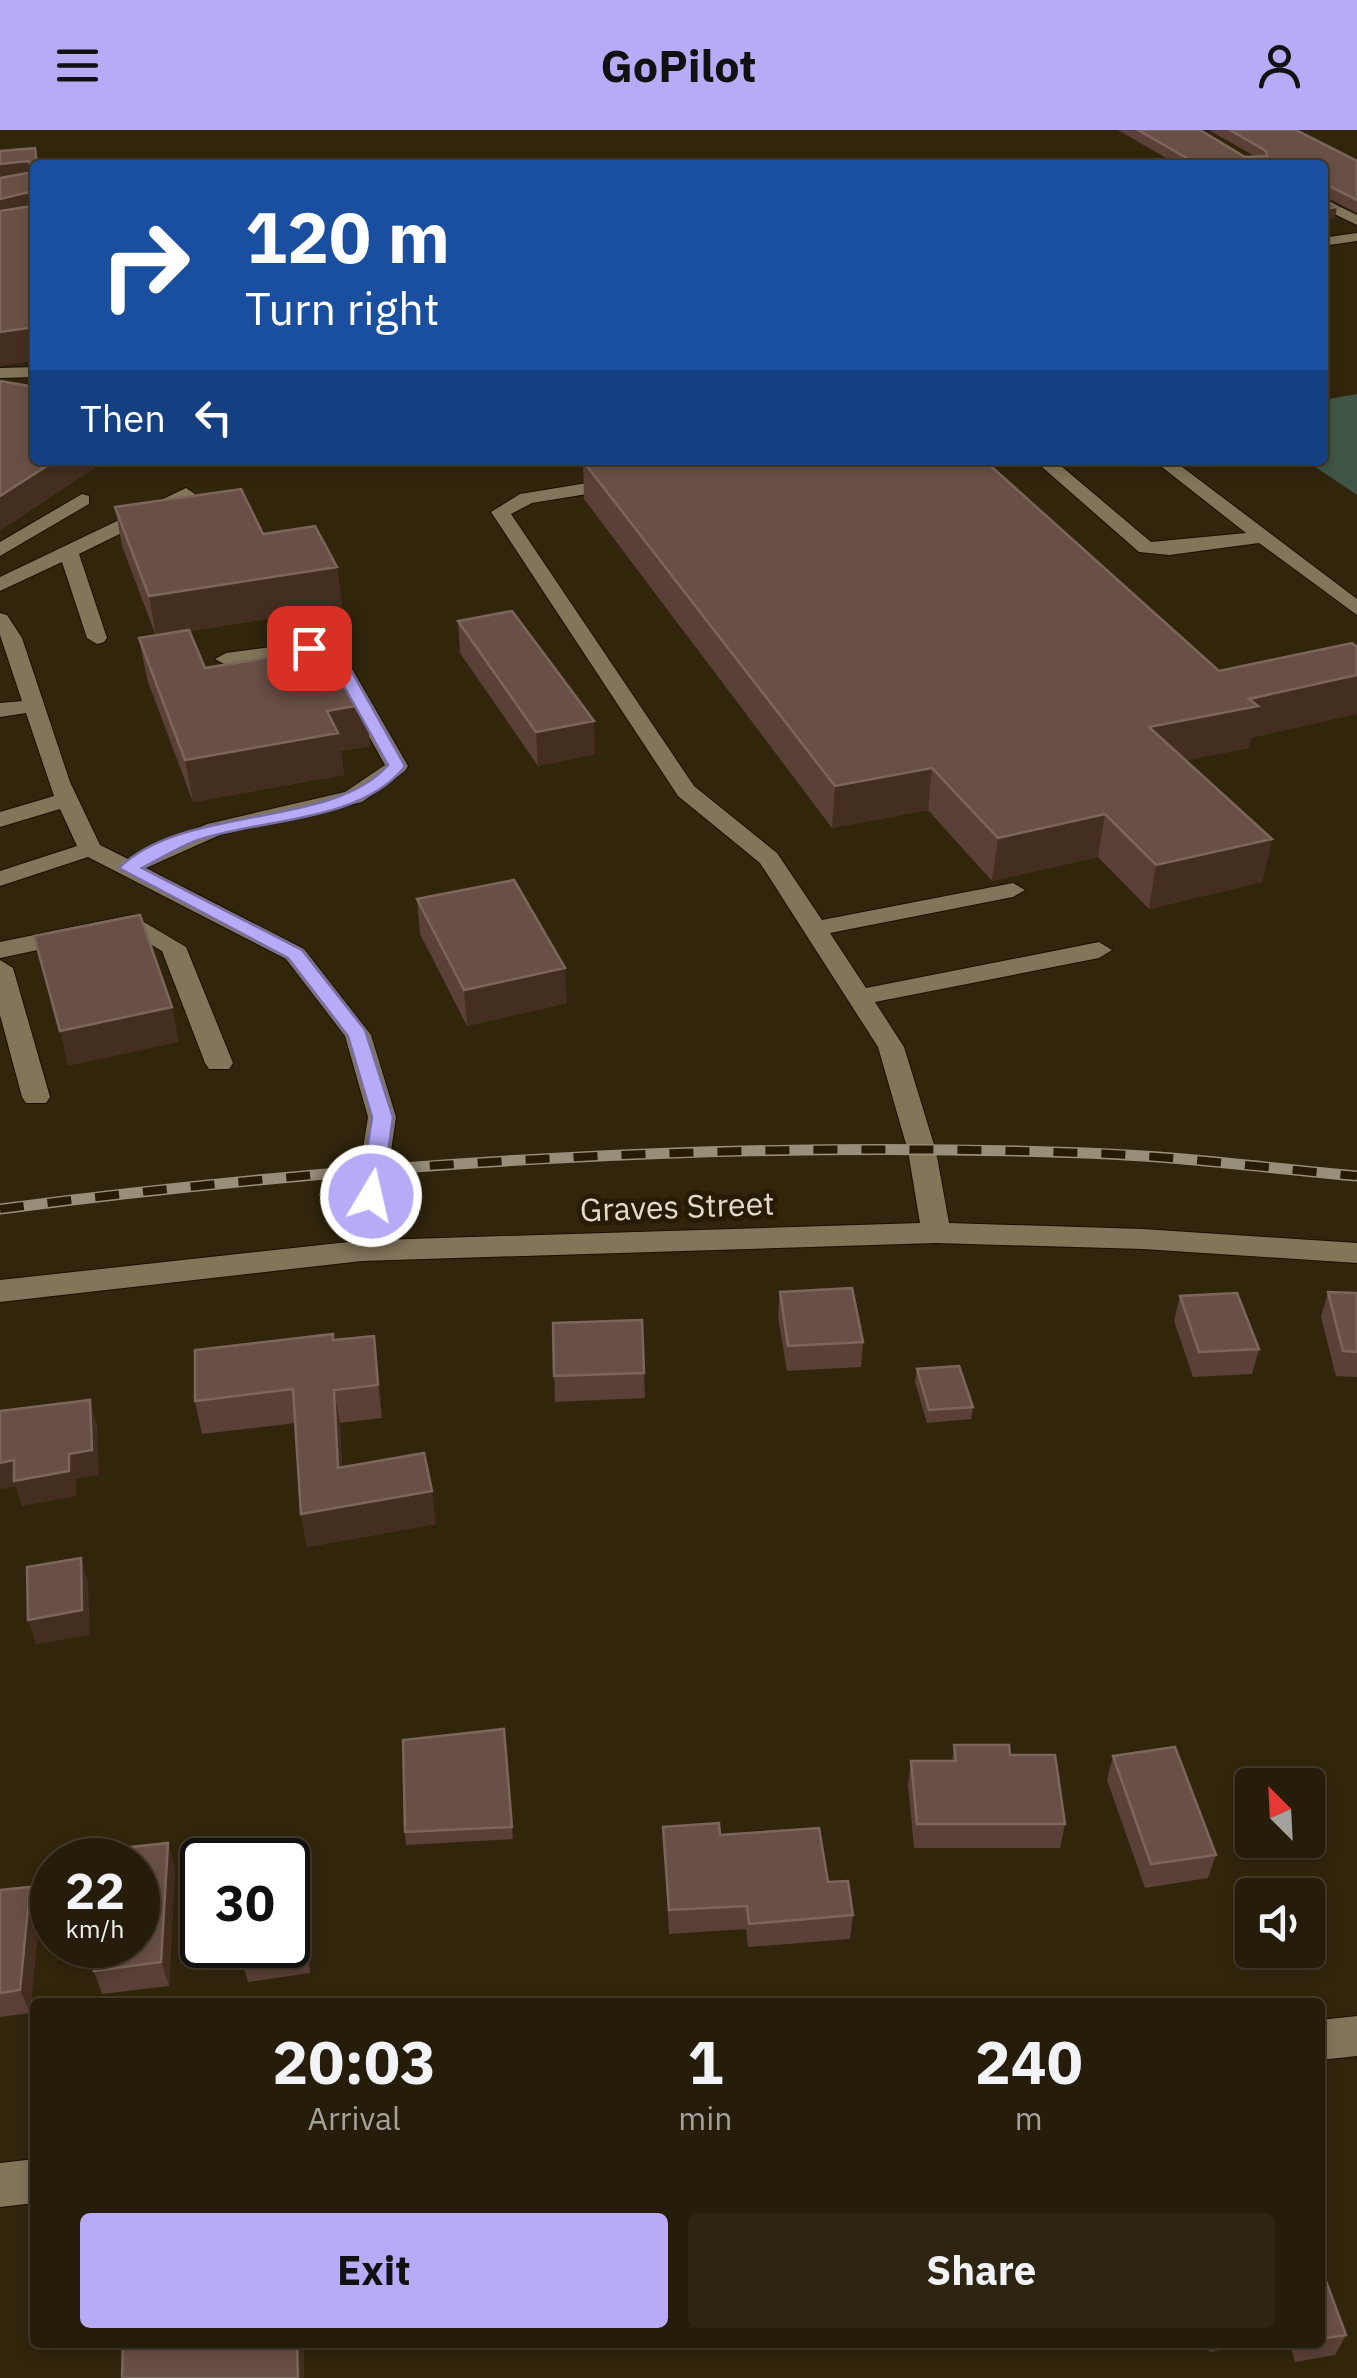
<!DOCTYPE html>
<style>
body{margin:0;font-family:"IBM Plex Sans",sans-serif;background:#2d2512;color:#f1f3f6;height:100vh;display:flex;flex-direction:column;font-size:38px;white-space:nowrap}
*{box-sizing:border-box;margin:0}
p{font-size:32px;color:#a3a19c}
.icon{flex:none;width:55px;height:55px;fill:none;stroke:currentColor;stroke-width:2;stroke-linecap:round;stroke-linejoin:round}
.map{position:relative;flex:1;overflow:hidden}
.panel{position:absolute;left:30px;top:1868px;width:1295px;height:350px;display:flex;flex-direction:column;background:#251c09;border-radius:10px;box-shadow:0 5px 15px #0003,0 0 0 2px #423a2a}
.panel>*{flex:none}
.hud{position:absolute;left:30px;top:30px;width:1298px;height:305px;border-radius:10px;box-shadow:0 5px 15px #0003,0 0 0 2px #423a2a;background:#1a4fa0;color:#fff;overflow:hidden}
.needle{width:65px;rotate:336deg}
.fabs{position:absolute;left:1235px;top:1638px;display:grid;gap:20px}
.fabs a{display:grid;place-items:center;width:90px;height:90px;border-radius:10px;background:#251c09;box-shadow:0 5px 15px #0003,0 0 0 2px #423a2a;font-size:50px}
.speed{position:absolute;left:30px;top:1708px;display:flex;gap:20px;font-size:50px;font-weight:700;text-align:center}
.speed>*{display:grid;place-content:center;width:130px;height:130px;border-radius:50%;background:#251c09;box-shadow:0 5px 15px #0003,0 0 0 2px #423a2a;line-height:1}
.speed small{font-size:25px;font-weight:400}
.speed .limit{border:5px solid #111;border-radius:15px;background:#fff;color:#111}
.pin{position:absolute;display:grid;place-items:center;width:85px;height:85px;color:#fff;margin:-42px;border-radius:20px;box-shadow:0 5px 15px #0006}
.me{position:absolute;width:110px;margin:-55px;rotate:9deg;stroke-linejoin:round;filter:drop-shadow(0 0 8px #0008)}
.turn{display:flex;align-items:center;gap:35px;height:210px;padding:0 50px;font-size:45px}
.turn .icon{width:130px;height:130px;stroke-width:2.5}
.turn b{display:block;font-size:70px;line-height:85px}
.then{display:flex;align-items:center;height:95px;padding:0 50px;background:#0003;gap:20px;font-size:38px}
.eta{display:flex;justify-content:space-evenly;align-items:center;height:170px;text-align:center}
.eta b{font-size:60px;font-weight:700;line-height:70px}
.primary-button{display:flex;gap:20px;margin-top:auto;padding:20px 50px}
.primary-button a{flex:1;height:115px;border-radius:10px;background:#b7abf8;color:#111;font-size:40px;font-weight:700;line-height:115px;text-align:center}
.primary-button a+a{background:#2d2512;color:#f1f3f6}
header{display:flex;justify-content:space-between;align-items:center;height:130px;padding:0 50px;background:#b7abf8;color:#111;font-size:45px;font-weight:700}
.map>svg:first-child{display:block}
.green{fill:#405545}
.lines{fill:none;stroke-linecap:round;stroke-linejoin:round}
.minor-casing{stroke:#190f00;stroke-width:2}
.minor{fill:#83755a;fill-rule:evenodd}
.rail-casing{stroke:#988f7b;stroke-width:11}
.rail{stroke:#271c03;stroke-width:8;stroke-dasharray:24;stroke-linecap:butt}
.wall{fill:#5a4036}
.shaded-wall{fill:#442e1f}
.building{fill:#695046;stroke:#7c665b;stroke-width:2.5}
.route{fill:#b7abf8;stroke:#776fa1;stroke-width:2.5}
.labels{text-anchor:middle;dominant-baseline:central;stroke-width:10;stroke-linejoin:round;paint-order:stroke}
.street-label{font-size:32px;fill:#e2dbcc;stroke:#271c03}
</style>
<header><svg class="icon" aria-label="menu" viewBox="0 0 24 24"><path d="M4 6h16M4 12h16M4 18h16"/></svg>GoPilot<svg class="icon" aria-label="person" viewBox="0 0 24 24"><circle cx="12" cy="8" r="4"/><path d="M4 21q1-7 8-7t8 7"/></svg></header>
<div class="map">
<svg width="1357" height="2248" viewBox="0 0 1357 2248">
<rect width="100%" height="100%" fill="#31260c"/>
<!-- green -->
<path class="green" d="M 1357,264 L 1357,365 L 1305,330 L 1322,330 L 1323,270 Z"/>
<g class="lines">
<!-- minor casing -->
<g class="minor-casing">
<path id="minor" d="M 1322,68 L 1357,85 L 1357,95 L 1322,78 Z
M 1357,103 L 1357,111 L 1322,116 L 1322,108 Z
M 35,237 L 35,247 L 0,248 L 0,238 Z
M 1034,330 L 1054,330 L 1151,412 L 1246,403 L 1153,330 L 1173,330 L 1357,469 L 1357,485 L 1259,413 L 1169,425 L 1139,422 Z
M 624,347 L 633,353 L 630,357 L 532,373 L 511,384 L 694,656 L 777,723 L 822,790 L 1013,753 L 1025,760 L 1013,767 L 830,803 L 866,858 L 1099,812 L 1112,820 L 1099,828 L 875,872 L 904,917 L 936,1021 L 949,1093 L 1143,1099 L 1357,1113 L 1357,1133 L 1143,1119 L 936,1113 L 362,1131 L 0,1172 L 0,1150 L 348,1112 L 368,987 L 345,906 L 286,829 L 88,727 L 0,756 L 0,741 L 77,716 L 60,679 L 0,697 L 0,682 L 54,666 L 26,583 L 0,587 L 0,573 L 22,571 L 0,505 L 0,483 L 7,485 L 22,508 L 70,652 L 100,715 L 128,729 L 207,694 L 345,662 L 385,635 L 325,528 L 309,524 L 226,535 L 215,529 L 226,523 L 309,512 L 343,523 L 408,636 L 405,641 L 362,672 L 222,704 L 146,738 L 304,819 L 371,905 L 396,987 L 378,1110 L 920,1093 L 908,1021 L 878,917 L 760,733 L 678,666 L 491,382 L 520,364 Z
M 186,358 L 195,364 L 193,368 L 79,424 L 107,508 L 104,512 L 97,514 L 87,508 L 62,432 L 0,461 L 0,447 Z
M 82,364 L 89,366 L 89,374 L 0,426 L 0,412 Z
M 132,785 L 186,817 L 233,933 L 229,939 L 209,939 L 205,933 L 162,821 L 128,801 L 0,828 L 0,812 Z
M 0,830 L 13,838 L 50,967 L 46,973 L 26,973 L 22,967 L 0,885 Z
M 1357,1886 L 1357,1926 L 1320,1930 L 1320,1890 Z
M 35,2029 L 35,2073 L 0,2077 L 0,2033 Z"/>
</g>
<!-- minor -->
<use href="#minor" class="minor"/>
<!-- rail casing -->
<g class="rail-casing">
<path id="rail" d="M 0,1079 C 354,1033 729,1010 1086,1023 C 1177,1026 1267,1038 1357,1046"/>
</g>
<!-- rail -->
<use href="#rail" class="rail"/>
</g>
<!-- wall -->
<path class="wall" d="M 1118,0 L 1200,0 L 1245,27 L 1256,27 L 1209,0 L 1296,0 L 1357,31 L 1357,83 L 1322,65 L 1322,35 L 1178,35 Z
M 583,331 L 1219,541 L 1251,608 L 1249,618 L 1186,630 L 1272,709 L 1262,752 L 1149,779 L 1098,727 L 992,751 L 928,680 L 832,698 L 584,369 Z
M 115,377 L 263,404 L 337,437 L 342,477 L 190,501 L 205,538 L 366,574 L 370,616 L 341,621 L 344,645 L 193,672 L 147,549 L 139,508 L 156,506 L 122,416 Z
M 458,491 L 595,624 L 538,636 L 460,523 Z
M 417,769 L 567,873 L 467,896 L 420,804 Z
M 780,1162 L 863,1212 L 861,1237 L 787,1241 L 778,1187 Z
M 1328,1162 L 1357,1163 L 1357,1247 L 1336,1246 L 1321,1187 Z
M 1180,1166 L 1259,1219 L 1252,1244 L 1193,1247 L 1174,1191 Z
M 374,1206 L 382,1288 L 340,1293 L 342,1338 L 436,1394 L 307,1417 L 301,1384 L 296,1293 L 202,1304 L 195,1271 L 334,1210 Z
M 917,1239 L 973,1277 L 971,1289 L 927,1293 L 915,1252 Z
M 644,1243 L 645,1268 L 555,1272 L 554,1246 Z
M 504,1599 L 513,1709 L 406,1715 L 405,1702 Z
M 954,1615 L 1065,1694 L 1060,1718 L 914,1718 L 908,1655 L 911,1631 L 952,1631 Z
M 1113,1626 L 1216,1725 L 1208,1748 L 1145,1758 L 1107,1650 Z
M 663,1697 L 720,1705 L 828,1752 L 853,1785 L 850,1809 L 748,1817 L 746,1799 L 669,1804 Z
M 175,1737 L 169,1856 L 102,1864 L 94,1841 Z
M 304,1745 L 309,1769 L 310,1843 L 248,1852 L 241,1828 Z
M 0,1760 L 40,1780 L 30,1883 L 0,1887 Z
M 1320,2135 L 1346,2205 L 1335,2225 L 1295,2232 L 1289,2212 L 1320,2212 Z
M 1206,2212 L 1263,2212 L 1210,2222 Z"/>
<!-- shaded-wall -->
<path class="shaded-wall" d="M 29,31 L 35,60 L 0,64 L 0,34 Z
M 29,62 L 34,92 L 0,100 L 0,69 Z
M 1337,77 L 1335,88 L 1322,90 L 1322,79 Z
M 35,197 L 35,231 L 0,236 L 0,202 Z
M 56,330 L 107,330 L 0,401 L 0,366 Z
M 337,437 L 342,477 L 156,506 L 149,466 Z
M 1357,545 L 1357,584 L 1251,608 L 1249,618 L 1142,639 L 1149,597 L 1249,569 Z
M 366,574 L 370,616 L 341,621 L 344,645 L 193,672 L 185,630 L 327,581 Z
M 594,591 L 595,624 L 538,636 L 536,602 Z
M 932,638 L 928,680 L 832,698 L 835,656 Z
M 1105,684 L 1098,727 L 992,751 L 998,708 Z
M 1272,709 L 1262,752 L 1149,779 L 1156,735 Z
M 565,838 L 567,873 L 467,896 L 464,860 Z
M 172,877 L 179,912 L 68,936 L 60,901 Z
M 374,1206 L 378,1238 L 382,1288 L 378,1255 Z
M 334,1260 L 340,1293 L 343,1371 L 338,1338 Z
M 90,1270 L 97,1295 L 99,1345 L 76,1349 L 76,1366 L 22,1376 L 16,1357 L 0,1359 L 0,1333 L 69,1324 Z
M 432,1361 L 436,1394 L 307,1417 L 301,1384 Z
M 81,1428 L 88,1453 L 90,1505 L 36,1514 L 28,1490 Z
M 168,1713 L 175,1737 L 169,1856 L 161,1832 Z
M 304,1745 L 309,1769 L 310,1843 L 305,1819 Z
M 30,1757 L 40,1780 L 30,1883 L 20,1860 Z
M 297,2212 L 304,2212 L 304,2248 L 298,2248 Z"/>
<!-- building -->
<path class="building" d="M 1138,0 L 1200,0 L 1245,27 L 1267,26 L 1266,21 L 1230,0 L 1296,0 L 1357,31 L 1357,70 L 1323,53 L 1322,57 L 1322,35 L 1199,35 Z
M 35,18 L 37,35 L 35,35 L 35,197 L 0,202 L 0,81 L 32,76 L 29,62 L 0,69 L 0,48 L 33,42 L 29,31 L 0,34 L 0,21 Z
M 1322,68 L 1337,77 L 1322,79 Z
M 0,251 L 35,257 L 35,330 L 56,330 L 0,366 Z
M 588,330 L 984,330 L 1219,541 L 1352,513 L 1357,517 L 1357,545 L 1249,569 L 1258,576 L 1149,597 L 1272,709 L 1156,735 L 1105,684 L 998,708 L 932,638 L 835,656 L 583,331 Z
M 241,359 L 263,404 L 315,396 L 337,437 L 149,466 L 115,377 Z
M 512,481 L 594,591 L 536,602 L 458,491 Z
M 189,500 L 205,538 L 333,517 L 366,574 L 327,581 L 338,603 L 185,630 L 139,508 Z
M 514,750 L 565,838 L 464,860 L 417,769 Z
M 140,785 L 172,877 L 60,901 L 34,806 Z
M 852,1158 L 863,1212 L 788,1216 L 780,1162 Z
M 1328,1162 L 1357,1163 L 1357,1222 L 1343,1221 Z
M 1237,1163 L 1259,1219 L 1199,1222 L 1180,1166 Z
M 642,1190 L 644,1243 L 554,1246 L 553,1193 Z
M 333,1204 L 333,1210 L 374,1206 L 378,1255 L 334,1260 L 338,1338 L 424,1323 L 432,1361 L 301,1384 L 293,1259 L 195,1271 L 195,1220 Z
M 959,1236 L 973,1277 L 929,1280 L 917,1239 Z
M 90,1270 L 92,1320 L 69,1324 L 69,1341 L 14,1351 L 14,1330 L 0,1333 L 0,1281 Z
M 81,1428 L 82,1480 L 28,1490 L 27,1437 Z
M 504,1599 L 512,1697 L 405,1702 L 403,1610 Z
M 954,1615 L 1009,1615 L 1010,1625 L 1055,1625 L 1065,1694 L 917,1694 L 911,1631 L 956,1631 Z
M 1175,1617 L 1216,1725 L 1151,1734 L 1113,1626 Z
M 719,1693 L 720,1705 L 819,1698 L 828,1752 L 848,1751 L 853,1785 L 749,1794 L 747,1776 L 669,1780 L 663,1697 Z
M 168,1713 L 161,1832 L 94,1841 L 96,1815 L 138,1815 L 138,1730 L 103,1730 L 104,1720 Z
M 304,1745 L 305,1819 L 241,1828 L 241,1815 L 288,1815 L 288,1747 Z
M 30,1757 L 20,1860 L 0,1863 L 0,1760 Z
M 1320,2135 L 1346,2205 L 1320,2209 Z
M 123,2212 L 297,2212 L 298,2248 L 122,2248 Z"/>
<!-- route -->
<path class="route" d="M 309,513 L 339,519 L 405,636 L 403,639 C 356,693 263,688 198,710 C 179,717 160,729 142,738 L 302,820 L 365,900 L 393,987 L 382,1066 L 371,1074 L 360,1066 L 372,987 L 348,906 L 288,828 L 119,738 C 184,674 332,699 388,635 L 327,526 L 301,518 Z"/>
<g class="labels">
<!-- street labels -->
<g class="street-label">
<text transform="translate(677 1076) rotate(-2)">Graves Street</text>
</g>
</g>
</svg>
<div class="fabs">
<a><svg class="needle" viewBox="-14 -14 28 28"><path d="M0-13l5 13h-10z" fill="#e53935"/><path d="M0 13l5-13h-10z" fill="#a3a19c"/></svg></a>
<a><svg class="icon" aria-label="sound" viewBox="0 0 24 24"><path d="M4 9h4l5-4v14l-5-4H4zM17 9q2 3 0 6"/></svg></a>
</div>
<div class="speed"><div>22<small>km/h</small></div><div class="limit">30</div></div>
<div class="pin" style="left:309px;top:518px;background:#d93025"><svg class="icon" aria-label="arrive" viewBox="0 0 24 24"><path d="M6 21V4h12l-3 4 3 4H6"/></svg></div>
<svg class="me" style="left:371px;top:1066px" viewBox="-20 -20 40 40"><circle r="17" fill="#b7abf8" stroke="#fff" stroke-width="3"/><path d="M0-11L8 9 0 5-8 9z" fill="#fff"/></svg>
<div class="hud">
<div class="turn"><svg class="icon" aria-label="right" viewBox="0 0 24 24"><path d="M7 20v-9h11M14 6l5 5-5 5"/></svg><div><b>120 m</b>Turn right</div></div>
<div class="then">Then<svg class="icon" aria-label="left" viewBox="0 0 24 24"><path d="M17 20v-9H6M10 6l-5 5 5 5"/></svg></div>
</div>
<section class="panel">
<div class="eta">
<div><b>20:03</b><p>Arrival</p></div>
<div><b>1</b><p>min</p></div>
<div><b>240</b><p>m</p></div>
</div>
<div class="primary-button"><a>Exit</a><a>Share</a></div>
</section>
</div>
